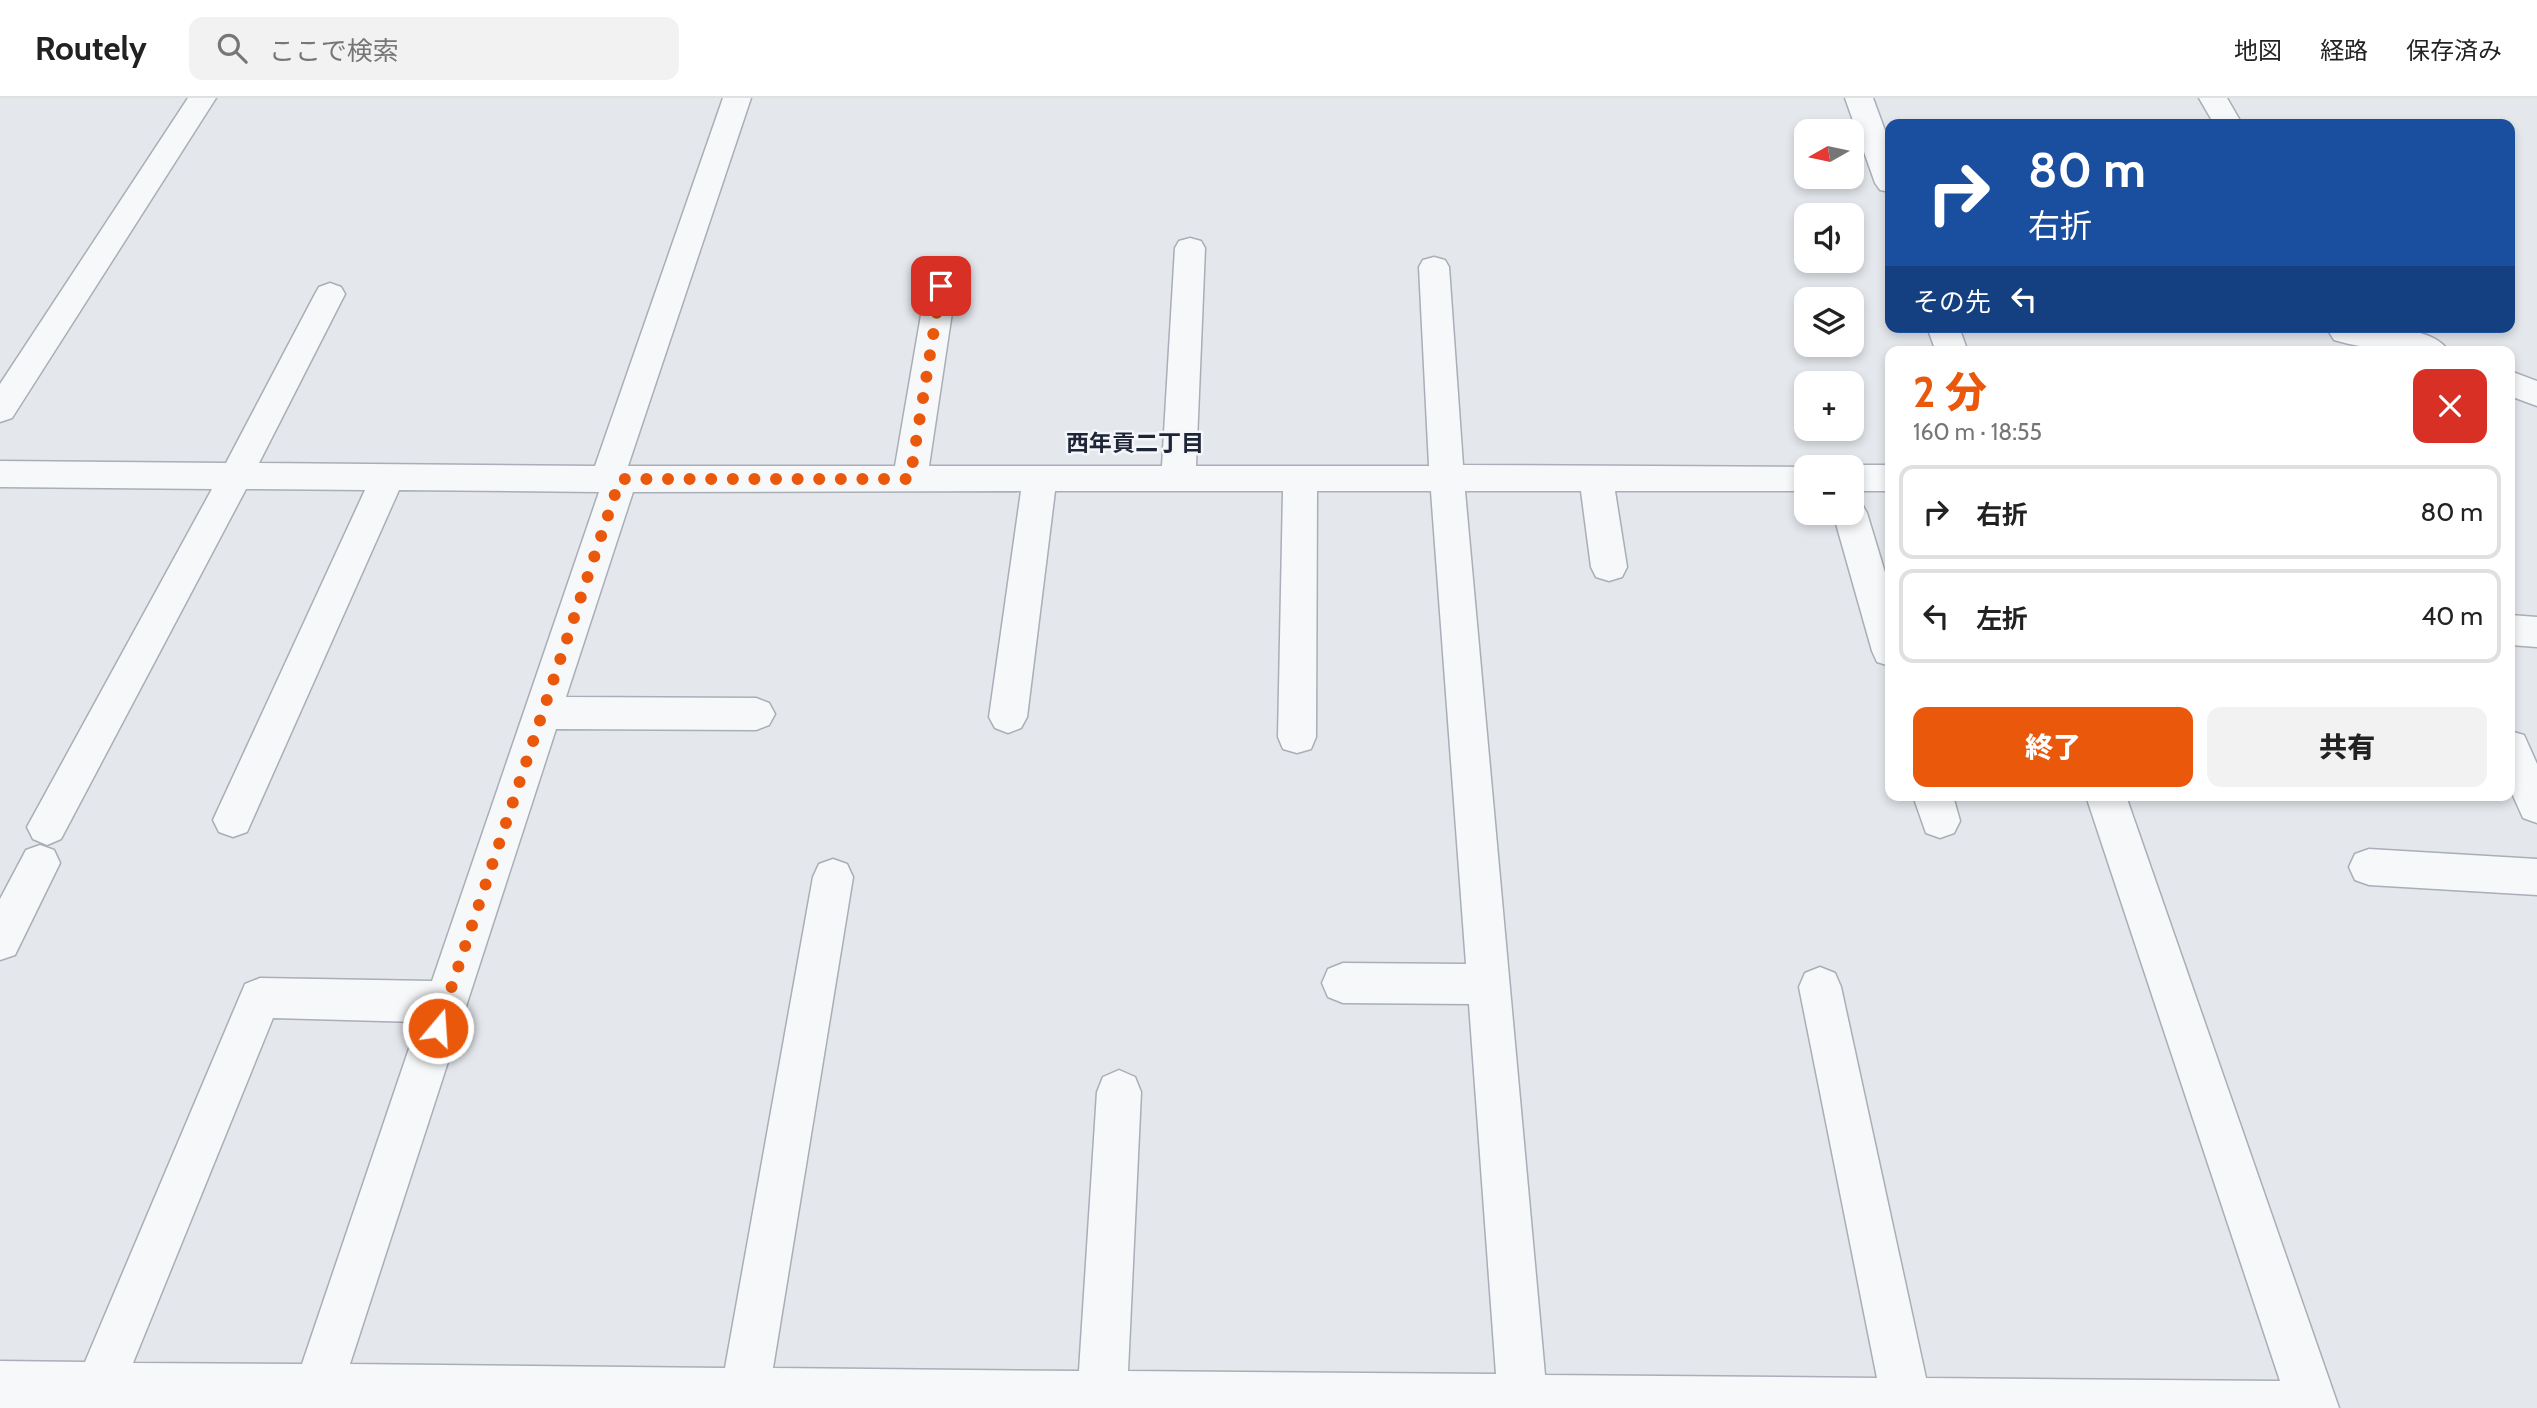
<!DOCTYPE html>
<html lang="ja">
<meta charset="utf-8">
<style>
body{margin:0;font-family:Cabin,"Noto Sans JP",sans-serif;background:#f2f2f2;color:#222;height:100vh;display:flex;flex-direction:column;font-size:26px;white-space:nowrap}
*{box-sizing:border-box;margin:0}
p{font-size:23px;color:#767676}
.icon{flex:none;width:38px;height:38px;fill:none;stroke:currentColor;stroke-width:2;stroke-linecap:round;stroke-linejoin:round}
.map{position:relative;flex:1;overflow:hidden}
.panel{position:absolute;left:1885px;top:248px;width:630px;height:455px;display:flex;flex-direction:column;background:#fff;border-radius:14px;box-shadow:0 4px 10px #0003}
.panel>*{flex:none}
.top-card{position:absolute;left:1885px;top:21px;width:630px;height:214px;border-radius:14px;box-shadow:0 4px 10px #0003;background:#1a4fa0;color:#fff;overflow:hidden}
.needle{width:46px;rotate:261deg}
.fabs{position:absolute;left:1794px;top:21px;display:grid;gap:14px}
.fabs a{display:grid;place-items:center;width:70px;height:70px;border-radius:14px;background:#fff;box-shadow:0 4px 10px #0003;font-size:35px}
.pin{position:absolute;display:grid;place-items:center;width:60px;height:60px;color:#fff;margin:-30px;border-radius:14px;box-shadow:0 4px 10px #0006}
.me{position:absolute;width:77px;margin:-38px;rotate:18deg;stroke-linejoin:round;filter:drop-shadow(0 0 5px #0008)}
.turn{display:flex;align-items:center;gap:24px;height:147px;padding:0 28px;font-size:32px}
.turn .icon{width:91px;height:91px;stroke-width:2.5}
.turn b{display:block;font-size:49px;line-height:60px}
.then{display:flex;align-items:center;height:66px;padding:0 28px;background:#0003;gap:14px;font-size:26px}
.round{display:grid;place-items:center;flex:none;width:74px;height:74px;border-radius:14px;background:#f2f2f2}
.headline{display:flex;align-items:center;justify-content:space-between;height:119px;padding:0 28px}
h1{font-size:42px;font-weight:800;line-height:52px;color:#ea580c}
.primary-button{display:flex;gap:14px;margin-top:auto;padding:14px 28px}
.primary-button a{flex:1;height:80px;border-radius:14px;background:#ea580c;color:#fff;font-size:28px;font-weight:800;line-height:80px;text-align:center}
.primary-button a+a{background:#f2f2f2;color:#222}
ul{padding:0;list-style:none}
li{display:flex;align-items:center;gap:21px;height:94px;margin:0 14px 10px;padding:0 14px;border:4px solid #e0e0e0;border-radius:14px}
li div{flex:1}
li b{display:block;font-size:26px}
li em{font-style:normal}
header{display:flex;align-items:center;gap:42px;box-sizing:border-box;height:98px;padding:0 35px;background:#fff;border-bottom:2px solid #e0e0e0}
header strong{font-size:33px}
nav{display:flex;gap:38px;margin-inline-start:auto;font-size:24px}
.search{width:490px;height:63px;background:#f2f2f2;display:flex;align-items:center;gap:18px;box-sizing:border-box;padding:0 24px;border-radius:14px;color:#767676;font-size:26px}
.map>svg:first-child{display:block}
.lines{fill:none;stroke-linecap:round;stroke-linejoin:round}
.minor-casing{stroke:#a9aeb7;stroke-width:3}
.minor{fill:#f7f8fa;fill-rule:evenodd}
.route{stroke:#ea580c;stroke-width:12;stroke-dasharray:0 21.6}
.labels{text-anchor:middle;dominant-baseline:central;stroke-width:5;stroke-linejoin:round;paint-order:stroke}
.neighbourhood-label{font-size:23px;font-weight:bold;fill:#1d2536;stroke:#f4f6f9}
</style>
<header>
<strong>Routely</strong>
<div class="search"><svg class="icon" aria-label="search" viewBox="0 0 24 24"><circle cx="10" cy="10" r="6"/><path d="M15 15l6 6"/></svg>ここで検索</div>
<nav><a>地図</a><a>経路</a><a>保存済み</a></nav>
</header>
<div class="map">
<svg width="2537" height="1310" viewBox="0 0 2537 1310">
<rect width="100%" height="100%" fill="#e4e7ec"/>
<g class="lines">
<!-- minor casing -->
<g class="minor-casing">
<path id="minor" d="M 188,0 L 216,0 L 12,320 L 0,324 L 0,286 Z
M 723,0 L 751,0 L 628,368 L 895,368 L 926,188 L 930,181 L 941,177 L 952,181 L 956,188 L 929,368 L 1162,368 L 1175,150 L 1179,143 L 1190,140 L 1201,143 L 1205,150 L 1196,368 L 1429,368 L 1419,169 L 1423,162 L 1434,159 L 1445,162 L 1449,169 L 1463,367 L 1813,369 L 1806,369 L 1806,393 L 1615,393 L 1627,469 L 1622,479 L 1609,483 L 1596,479 L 1591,469 L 1581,393 L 1465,393 L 1545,1277 L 1877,1280 L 1799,889 L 1805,875 L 1820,869 L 1835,875 L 1841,889 L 1926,1280 L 2280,1283 L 2086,698 L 2126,698 L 2339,1310 L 0,1310 L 0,1263 L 85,1264 L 245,886 L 260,880 L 432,883 L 599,394 L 399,392 L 247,734 L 233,739 L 219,734 L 213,722 L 365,392 L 246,391 L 61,741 L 47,747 L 33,741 L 27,729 L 212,391 L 0,389 L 0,363 L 226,365 L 315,196 L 319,189 L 330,185 L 341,189 L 345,196 L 259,365 L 595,368 ZM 1021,393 L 989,619 L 995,630 L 1008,635 L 1021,630 L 1027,619 L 1055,393 L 1283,393 L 1278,639 L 1283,651 L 1297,655 L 1311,651 L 1316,639 L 1317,393 L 1431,393 L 1466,866 L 1343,865 L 1328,871 L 1322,885 L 1328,899 L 1343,905 L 1469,906 L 1496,1276 L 1128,1273 L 1141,994 L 1135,979 L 1119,972 L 1103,979 L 1097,994 L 1079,1273 L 773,1270 L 853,779 L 847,766 L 833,761 L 819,766 L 813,779 L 725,1270 L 350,1266 L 556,631 L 756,632 L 769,627 L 775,616 L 769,605 L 756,600 L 566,599 L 633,394 ZM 273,920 L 418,924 L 302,1266 L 133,1265 Z
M 1845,0 L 1873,0 L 1890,46 L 1890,94 L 1880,92 L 1875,85 Z
M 2199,0 L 2227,0 L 2242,26 L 2214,26 Z
M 1927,229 L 1959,229 L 1968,254 L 1936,254 Z
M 2332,229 C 2362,229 2432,224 2449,254 C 2410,254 2371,253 2334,242 L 2329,234 Z
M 2510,273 L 2537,283 L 2537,308 L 2510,298 Z
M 1852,367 L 1890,367 L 1890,393 L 1852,393 L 1852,369 L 1845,369 Z
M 1852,402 L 1862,406 L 1867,415 L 1890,491 L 1890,568 L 1877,564 L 1872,553 L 1833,415 L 1852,415 Z
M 2510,517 L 2537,519 L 2537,549 L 2510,547 Z
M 2510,633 L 2524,637 L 2537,666 L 2537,725 L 2523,720 L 2510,691 Z
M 1913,698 L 1953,698 L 1960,723 L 1954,735 L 1940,740 L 1926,735 Z
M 40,747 L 54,752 L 60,765 L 15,857 L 0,862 L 0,801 L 26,752 Z
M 2369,751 L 2537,761 L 2537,797 L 2369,787 L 2355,782 L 2349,769 L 2355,756 Z"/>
</g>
<!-- minor -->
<use href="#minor" class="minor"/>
</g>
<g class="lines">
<!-- route -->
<path class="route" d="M 438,930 L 620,381 L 910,381 L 941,188"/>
</g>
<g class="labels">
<!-- neighbourhood labels -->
<g class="neighbourhood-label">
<text x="1135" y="345">西年貢二丁目</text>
</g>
</g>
</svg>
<div class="fabs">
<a><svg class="needle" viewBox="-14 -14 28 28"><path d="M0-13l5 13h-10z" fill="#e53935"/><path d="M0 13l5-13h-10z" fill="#767676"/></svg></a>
<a><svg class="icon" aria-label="sound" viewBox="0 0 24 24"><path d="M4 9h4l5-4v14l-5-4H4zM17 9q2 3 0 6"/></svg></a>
<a><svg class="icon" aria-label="layers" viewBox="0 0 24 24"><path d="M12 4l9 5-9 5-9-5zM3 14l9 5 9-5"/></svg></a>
<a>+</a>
<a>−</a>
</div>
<div class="pin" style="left:941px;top:188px;background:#d93025"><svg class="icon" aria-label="arrive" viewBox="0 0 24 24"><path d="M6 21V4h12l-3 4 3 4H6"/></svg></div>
<svg class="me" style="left:438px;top:930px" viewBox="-20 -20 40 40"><circle r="17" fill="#ea580c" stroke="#fff" stroke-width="3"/><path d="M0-11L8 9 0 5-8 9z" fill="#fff"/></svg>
<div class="top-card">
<div class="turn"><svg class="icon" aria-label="right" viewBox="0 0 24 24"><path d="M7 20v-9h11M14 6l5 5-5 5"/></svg><div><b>80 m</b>右折</div></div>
<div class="then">その先<svg class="icon" aria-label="left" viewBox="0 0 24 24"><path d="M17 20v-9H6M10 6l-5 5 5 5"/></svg></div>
</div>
<section class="panel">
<div class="headline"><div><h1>2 分</h1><p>160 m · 18:55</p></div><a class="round" style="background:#d93025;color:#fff"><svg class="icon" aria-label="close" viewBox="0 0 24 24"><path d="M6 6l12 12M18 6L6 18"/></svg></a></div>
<ul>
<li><svg class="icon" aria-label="right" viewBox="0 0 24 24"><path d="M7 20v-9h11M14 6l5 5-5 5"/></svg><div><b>右折</b></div><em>80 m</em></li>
<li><svg class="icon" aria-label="left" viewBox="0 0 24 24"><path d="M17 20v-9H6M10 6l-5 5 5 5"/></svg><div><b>左折</b></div><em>40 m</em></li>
</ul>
<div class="primary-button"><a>終了</a><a>共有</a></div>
</section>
</div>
